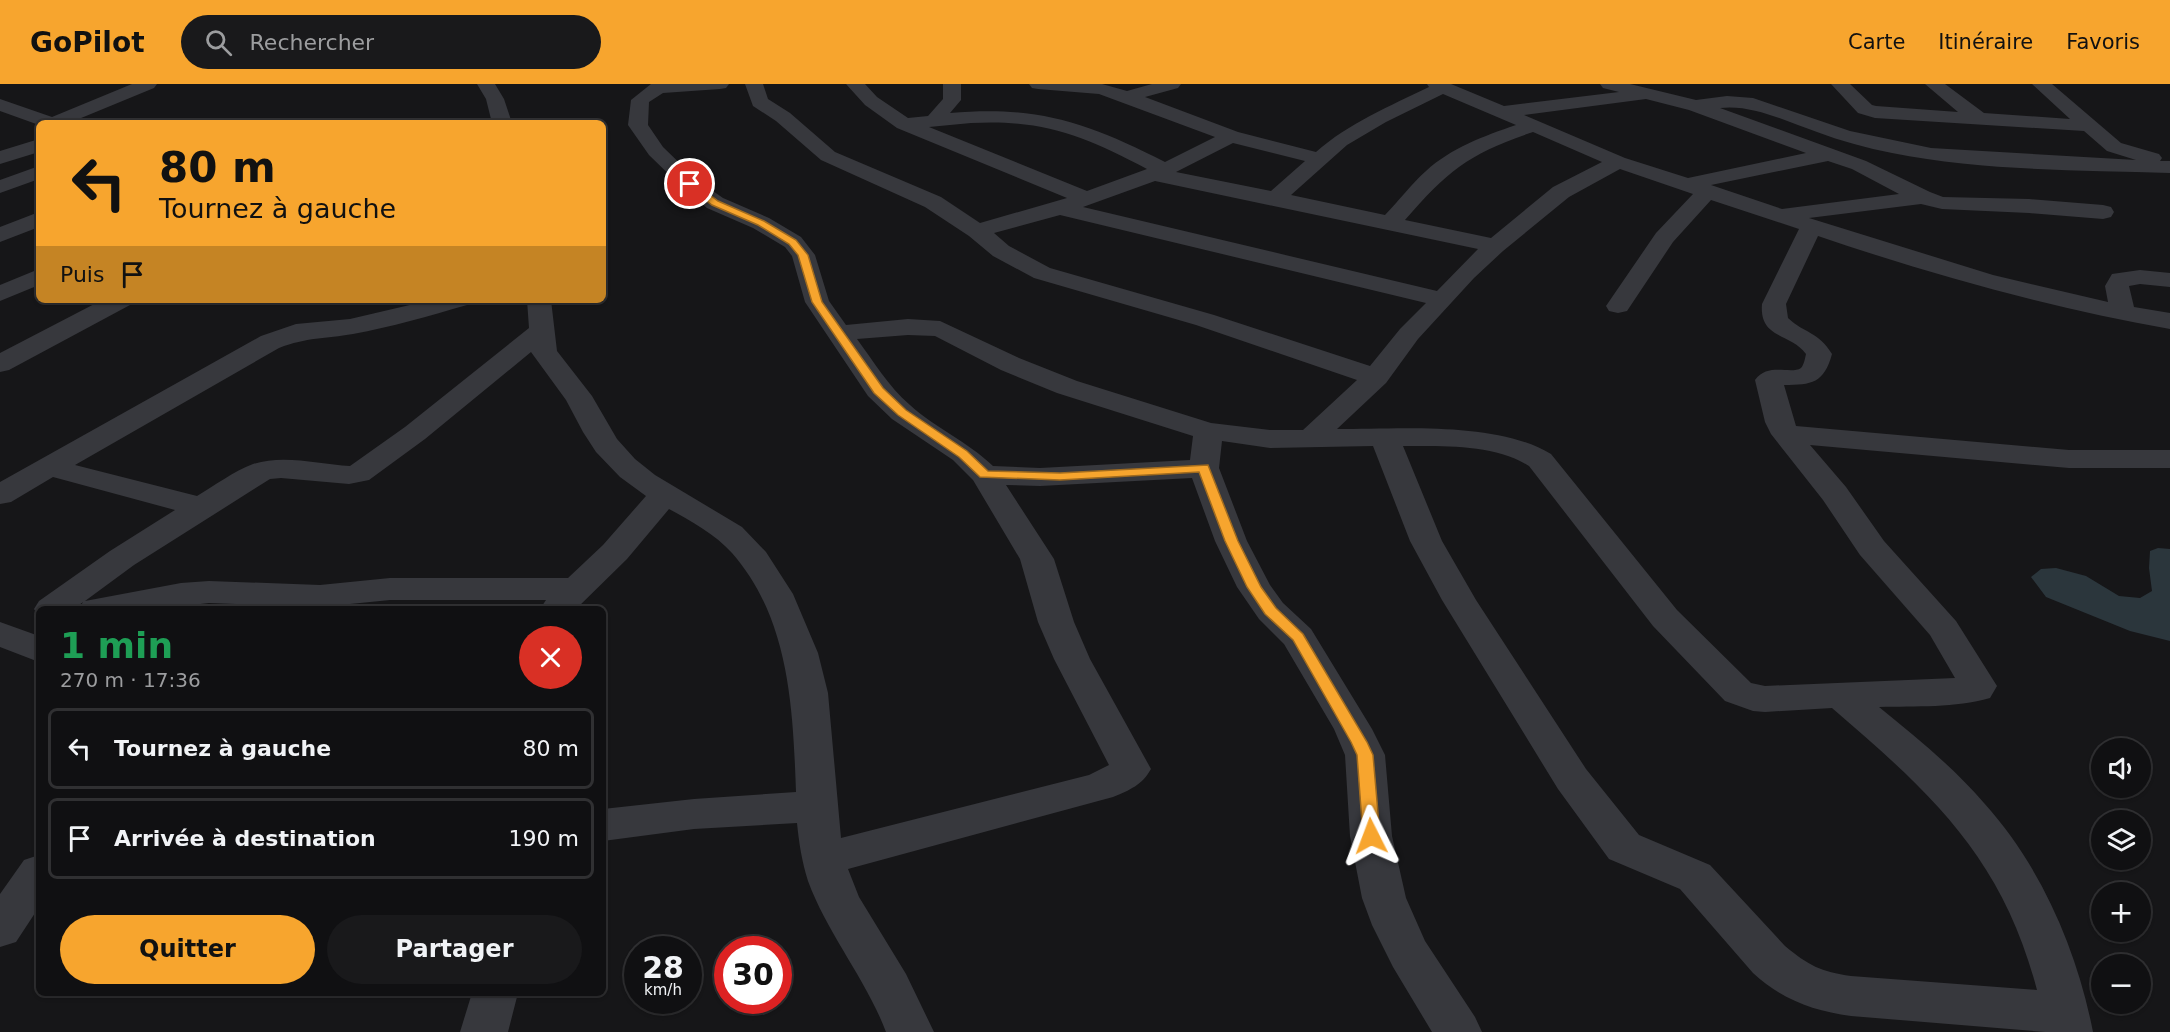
<!DOCTYPE html>
<html lang="fr">
<meta charset="utf-8">
<style>
body{margin:0;font-family:"DejaVu Sans",sans-serif;background:#19191b;color:#f1f3f6;height:100vh;display:flex;flex-direction:column;font-size:22px;white-space:nowrap}
*{box-sizing:border-box;margin:0}
p{font-size:20px;color:#9c9d9f}
.icon{flex:none;width:33px;height:33px;fill:none;stroke:currentColor;stroke-width:2;stroke-linecap:round;stroke-linejoin:round}
.map{position:relative;flex:1;overflow:hidden}
.sheet{position:absolute;left:36px;top:522px;width:570px;height:390px;display:flex;flex-direction:column;background:#101012;border-radius:9px;box-shadow:0 2px 4px #0004,0 0 0 2px #303032}
.sheet>*{flex:none}
.hud{position:absolute;left:36px;top:36px;width:570px;height:183px;border-radius:9px;box-shadow:0 2px 4px #0004,0 0 0 2px #303032;background:#f7a52e;color:#111;overflow:hidden}
.controls{position:absolute;left:2091px;top:654px;display:grid;gap:12px}
.controls a{display:grid;place-items:center;width:60px;height:60px;border-radius:50%;background:#101012;box-shadow:0 2px 4px #0004,0 0 0 2px #303032;font-size:30px}
.speed{position:absolute;left:624px;top:852px;display:flex;gap:12px;font-size:30px;font-weight:700;text-align:center}
.speed>*{display:grid;place-content:center;width:78px;height:78px;border-radius:50%;background:#101012;box-shadow:0 2px 4px #0004,0 0 0 2px #303032;line-height:1}
.speed small{font-size:15px;font-weight:400}
.speed .limit{border:9px solid #d22;background:#fff;color:#111}
.pin{position:absolute;display:grid;place-items:center;width:51px;height:51px;color:#fff;margin:-26px;border:3px solid #fff;border-radius:50%;box-shadow:0 2px 6px #0007}
.me{position:absolute;width:66px;margin:-33px;rotate:357deg;stroke-linejoin:round;filter:drop-shadow(0 0 4px #0008)}
.turn{display:flex;align-items:center;gap:21px;height:126px;padding:0 24px;font-size:27px}
.turn .icon{width:78px;height:78px;stroke-width:2.5}
.turn b{display:block;font-size:42px;line-height:51px}
.then{display:flex;align-items:center;height:57px;padding:0 24px;background:#0003;gap:12px;font-size:22px}
.round{display:grid;place-items:center;flex:none;width:63px;height:63px;border-radius:32px;background:#19191b}
.summary{display:flex;align-items:center;justify-content:space-between;height:102px;padding:0 24px}
h1{font-size:36px;font-weight:600;line-height:45px;color:#1e9e55}
.primary-button{display:flex;gap:12px;margin-top:auto;padding:12px 24px}
.primary-button a{flex:1;height:69px;border-radius:36px;background:#f7a52e;color:#111;font-size:24px;font-weight:600;line-height:69px;text-align:center}
.primary-button a+a{background:#19191b;color:#f1f3f6}
ul{padding:0;list-style:none}
li{display:flex;align-items:center;gap:18px;height:81px;margin:0 12px 9px;padding:0 12px;border:3px solid #303032;border-radius:9px}
li div{flex:1}
li b{display:block;font-size:22px}
li em{font-style:normal}
header{display:flex;align-items:center;gap:36px;box-sizing:border-box;height:84px;padding:0 30px;background:#f7a52e;color:#111}
header strong{font-size:28px}
nav{display:flex;gap:33px;margin-inline-start:auto;font-size:21px}
.search{width:420px;height:54px;background:#19191b;display:flex;align-items:center;gap:15px;box-sizing:border-box;padding:0 21px;border-radius:33px;color:#9c9d9f;font-size:22px}
.map>svg:first-child{display:block}
.water{fill:#2b363c}
.lines{fill:none;stroke-linecap:round;stroke-linejoin:round}
.minor{fill:#37383d;fill-rule:evenodd}
.route{fill:#f7a52e;stroke:#a16b1e;stroke-width:1.5}
</style>
<header>
<strong>GoPilot</strong>
<div class="search"><svg class="icon" aria-label="search" viewBox="0 0 24 24"><circle cx="10" cy="10" r="6"/><path d="M15 15l6 6"/></svg>Rechercher</div>
<nav><a>Carte</a><a>Itinéraire</a><a>Favoris</a></nav>
</header>
<div class="map">
<svg width="2170" height="948" viewBox="0 0 2170 948">
<rect width="100%" height="100%" fill="#161618"/>
<!-- water -->
<path class="water" d="M 2158,464 L 2170,465 L 2170,557 L 2130,547 L 2046,513 L 2031,493 L 2041,485 L 2056,484 L 2086,492 L 2119,512 L 2140,514 L 2152,507 L 2149,484 L 2150,467 Z"/>
<g class="lines">
<!-- minor -->
<path class="minor" d="M 132,0 L 157,0 L 154,4 L 69,39 L 39,39 L 39,41 L 0,27 L 0,15 L 52,33 Z
M 477,0 L 495,0 L 504,15 L 512,39 L 492,39 L 486,15 Z
M 651,0 L 729,0 L 726,4 L 720,5 L 663,9 L 649,18 L 648,41 L 663,63 L 697,96 L 723,114 L 769,134 L 801,153 L 815,171 L 829,217 L 846,241 L 908,235 L 940,237 L 1019,274 L 1077,297 L 1211,339 L 1270,346 L 1303,346 L 1357,296 L 1196,241 L 1034,194 L 993,172 L 969,152 L 925,123 L 821,76 L 776,37 L 753,22 L 745,0 L 763,0 L 768,15 L 790,29 L 835,68 L 941,113 L 980,139 L 1067,114 L 897,44 L 865,21 L 846,0 L 865,0 L 877,13 L 908,34 L 928,32 L 943,15 L 943,0 L 961,0 L 961,16 L 950,29 C 1038,21 1088,39 1165,78 L 1215,53 L 1099,10 L 1038,5 L 1032,4 L 1029,0 L 1102,0 L 1127,7 L 1152,0 L 1181,0 L 1178,4 L 1145,13 L 1238,48 L 1316,68 C 1349,39 1390,22 1429,3 L 1427,0 L 1451,0 L 1504,22 L 1619,8 L 1603,4 L 1600,0 L 1630,0 L 1696,16 L 1727,12 L 1753,14 L 1850,47 L 1931,64 L 2136,76 L 2107,67 L 2084,47 L 1875,34 L 1858,29 L 1831,0 L 1850,0 L 1872,21 L 1876,22 L 1958,28 L 1925,0 L 1945,0 L 1984,29 L 2070,35 L 2032,0 L 2052,0 L 2121,59 L 2159,70 L 2162,74 L 2160,77 L 2170,77 L 2170,89 C 2079,86 1982,87 1892,69 C 1867,64 1841,57 1817,48 C 1787,38 1753,20 1720,24 L 1866,77 L 1930,108 L 1943,113 L 2029,115 L 2103,121 L 2111,123 L 2114,128 L 2111,133 L 2103,135 L 2029,129 L 1942,125 L 1921,120 L 1809,134 L 1993,191 L 2108,218 L 2105,202 L 2112,190 L 2140,186 L 2170,189 L 2170,203 L 2140,200 L 2129,202 L 2134,223 L 2170,229 L 2170,245 C 2050,224 1933,191 1818,152 L 1786,220 L 1788,234 C 1805,250 1818,247 1832,270 C 1824,299 1812,301 1784,301 L 1796,342 L 2069,366 L 2170,366 L 2170,384 L 2069,384 L 1810,361 L 1846,403 L 1884,457 L 1956,537 L 1997,602 L 1990,614 C 1955,624 1916,622 1879,623 C 1916,653 1953,683 1984,719 C 2041,782 2077,866 2093,948 L 2045,948 L 1851,932 C 1813,927 1781,915 1753,889 L 1680,805 L 1609,775 L 1558,705 L 1442,516 L 1410,457 L 1373,362 L 1270,364 L 1222,357 L 1219,384 L 1247,457 L 1270,501 L 1283,519 L 1311,545 L 1372,645 L 1385,671 L 1392,752 L 1406,814 L 1425,857 L 1475,933 L 1482,948 L 1432,948 L 1393,883 L 1372,841 L 1362,814 L 1350,752 L 1345,671 L 1334,645 L 1284,560 L 1259,535 L 1237,503 L 1215,457 L 1192,394 L 1040,402 L 1006,401 L 1054,475 L 1074,538 L 1090,575 L 1151,685 C 1142,701 1130,706 1113,713 L 848,785 L 859,813 L 906,890 L 934,948 L 886,948 C 866,895 828,851 808,797 C 802,778 799,759 797,739 L 694,745 L 603,757 L 603,725 L 694,715 L 796,708 C 793,626 790,535 732,469 C 715,450 691,437 669,425 L 627,475 L 576,525 L 544,525 L 542,522 L 546,516 L 390,516 L 320,523 L 209,519 L 157,525 L 79,525 L 83,518 L 74,525 L 39,525 L 39,533 L 34,525 L 39,517 L 110,467 L 175,426 L 53,393 L 11,418 L 0,420 L 0,398 L 261,252 L 296,240 L 350,235 L 431,216 L 470,216 L 467,221 C 429,232 391,243 353,250 C 325,255 307,253 279,264 L 75,381 L 197,412 C 214,402 234,387 253,380 C 283,370 319,380 350,382 L 405,343 L 529,244 L 527,216 L 551,216 L 557,267 L 592,312 L 617,355 L 635,375 L 655,391 L 742,443 L 766,468 L 793,510 L 818,569 L 828,609 L 841,754 L 1089,691 L 1109,681 L 1054,575 L 1038,538 L 1020,475 L 973,396 L 953,376 L 892,335 L 868,312 L 805,218 L 792,172 L 785,163 L 753,144 L 707,124 L 683,104 L 649,71 L 628,41 L 631,16 ZM 1443,10 L 1516,41 C 1484,52 1451,64 1426,87 C 1411,100 1399,117 1385,131 L 1291,111 L 1347,61 L 1386,38 ZM 1646,15 L 1689,26 L 1806,69 L 1688,94 L 1625,74 L 1524,31 ZM 971,39 C 1043,35 1085,52 1147,85 L 1087,107 L 929,43 ZM 1533,48 L 1602,78 L 1553,103 L 1491,154 L 1405,136 C 1448,86 1470,69 1533,48 ZM 1233,59 L 1305,77 L 1271,107 L 1176,88 ZM 1828,77 L 1852,85 L 1899,110 L 1782,125 L 1711,101 ZM 1620,85 L 1693,110 L 1656,149 L 1606,222 L 1609,227 L 1618,229 L 1627,227 L 1673,158 L 1711,116 L 1799,145 L 1762,220 C 1759,255 1791,249 1806,270 C 1805,274 1804,281 1801,284 C 1791,291 1768,278 1755,296 L 1765,338 L 1771,350 L 1823,416 L 1860,471 L 1930,551 L 1955,594 L 1765,602 L 1751,599 L 1677,526 L 1551,370 C 1497,337 1399,345 1337,345 L 1386,299 L 1418,255 L 1474,194 L 1503,167 L 1569,113 ZM 1155,97 L 1478,165 L 1437,207 L 1083,123 ZM 1060,131 L 1426,219 L 1400,245 L 1370,282 L 1214,231 L 1050,184 L 1009,162 L 994,149 ZM 908,251 L 935,252 L 1001,286 L 1057,309 L 1193,352 L 1190,376 L 1040,384 L 993,382 C 967,357 935,344 910,321 C 888,302 874,278 857,255 ZM 531,268 L 566,316 L 583,348 L 596,368 L 620,393 L 646,412 L 603,461 L 568,494 L 390,494 L 320,501 L 209,497 L 181,499 L 85,517 L 134,481 L 270,395 L 281,394 L 349,400 L 369,396 L 425,355 ZM 1403,362 C 1443,362 1495,360 1529,382 L 1653,542 L 1725,617 L 1753,627 L 1765,628 L 1832,624 C 1932,710 2002,773 2037,906 L 1851,892 C 1821,888 1808,881 1785,862 L 1710,781 L 1639,751 L 1586,685 L 1476,516 L 1442,457 Z
M 39,55 L 39,68 L 0,80 L 0,67 Z
M 39,82 L 39,95 L 0,109 L 0,96 Z
M 39,128 L 39,143 L 0,158 L 0,143 Z
M 39,185 L 39,201 L 0,217 L 0,201 Z
M 102,216 L 133,216 L 130,221 L 9,286 L 0,288 L 0,269 Z
M 0,538 L 39,552 L 39,578 L 0,563 Z
M 39,771 L 39,823 L 16,858 L 0,863 L 0,810 L 24,776 Z
M 472,909 L 518,909 L 508,948 L 460,948 Z"/>
</g>
<!-- route -->
<path class="route" d="M 687,98 L 693,98 L 718,117 L 764,137 L 796,156 L 808,171 L 822,218 L 883,304 L 906,326 L 967,367 L 988,387 L 1060,389 L 1208,381 L 1238,457 L 1261,503 L 1276,524 L 1303,550 L 1367,658 L 1373,671 L 1380,752 L 1378,757 L 1371,759 L 1365,757 L 1363,752 L 1357,671 L 1351,658 L 1293,556 L 1265,530 L 1247,503 L 1225,457 L 1199,388 L 1060,396 L 980,393 L 959,373 L 898,331 L 874,309 L 812,218 L 798,171 L 789,160 L 758,141 L 712,121 L 687,102 Z"/>
</svg>
<div class="controls">
<a><svg class="icon" aria-label="sound" viewBox="0 0 24 24"><path d="M4 9h4l5-4v14l-5-4H4zM17 9q2 3 0 6"/></svg></a>
<a><svg class="icon" aria-label="layers" viewBox="0 0 24 24"><path d="M12 4l9 5-9 5-9-5zM3 14l9 5 9-5"/></svg></a>
<a>+</a>
<a>−</a>
</div>
<div class="speed"><div>28<small>km/h</small></div><div class="limit">30</div></div>
<div class="pin" style="left:690px;top:100px;background:#d93025"><svg class="icon" aria-label="arrive" viewBox="0 0 24 24"><path d="M6 21V4h12l-3 4 3 4H6"/></svg></div>
<svg class="me" style="left:1371px;top:752px" viewBox="-20 -20 40 40"><path d="M0-17L14 15 0 8-14 15z" fill="#f7a52e" stroke="#fff" stroke-width="4"/></svg>
<div class="hud">
<div class="turn"><svg class="icon" aria-label="left" viewBox="0 0 24 24"><path d="M17 20v-9H6M10 6l-5 5 5 5"/></svg><div><b>80 m</b>Tournez à gauche</div></div>
<div class="then">Puis<svg class="icon" aria-label="arrive" viewBox="0 0 24 24"><path d="M6 21V4h12l-3 4 3 4H6"/></svg></div>
</div>
<section class="sheet">
<div class="summary"><div><h1>1 min</h1><p>270 m · 17:36</p></div><a class="round" style="background:#d93025;color:#fff"><svg class="icon" aria-label="close" viewBox="0 0 24 24"><path d="M6 6l12 12M18 6L6 18"/></svg></a></div>
<ul>
<li><svg class="icon" aria-label="left" viewBox="0 0 24 24"><path d="M17 20v-9H6M10 6l-5 5 5 5"/></svg><div><b>Tournez à gauche</b></div><em>80 m</em></li>
<li><svg class="icon" aria-label="arrive" viewBox="0 0 24 24"><path d="M6 21V4h12l-3 4 3 4H6"/></svg><div><b>Arrivée à destination</b></div><em>190 m</em></li>
</ul>
<div class="primary-button"><a>Quitter</a><a>Partager</a></div>
</section>
</div>
